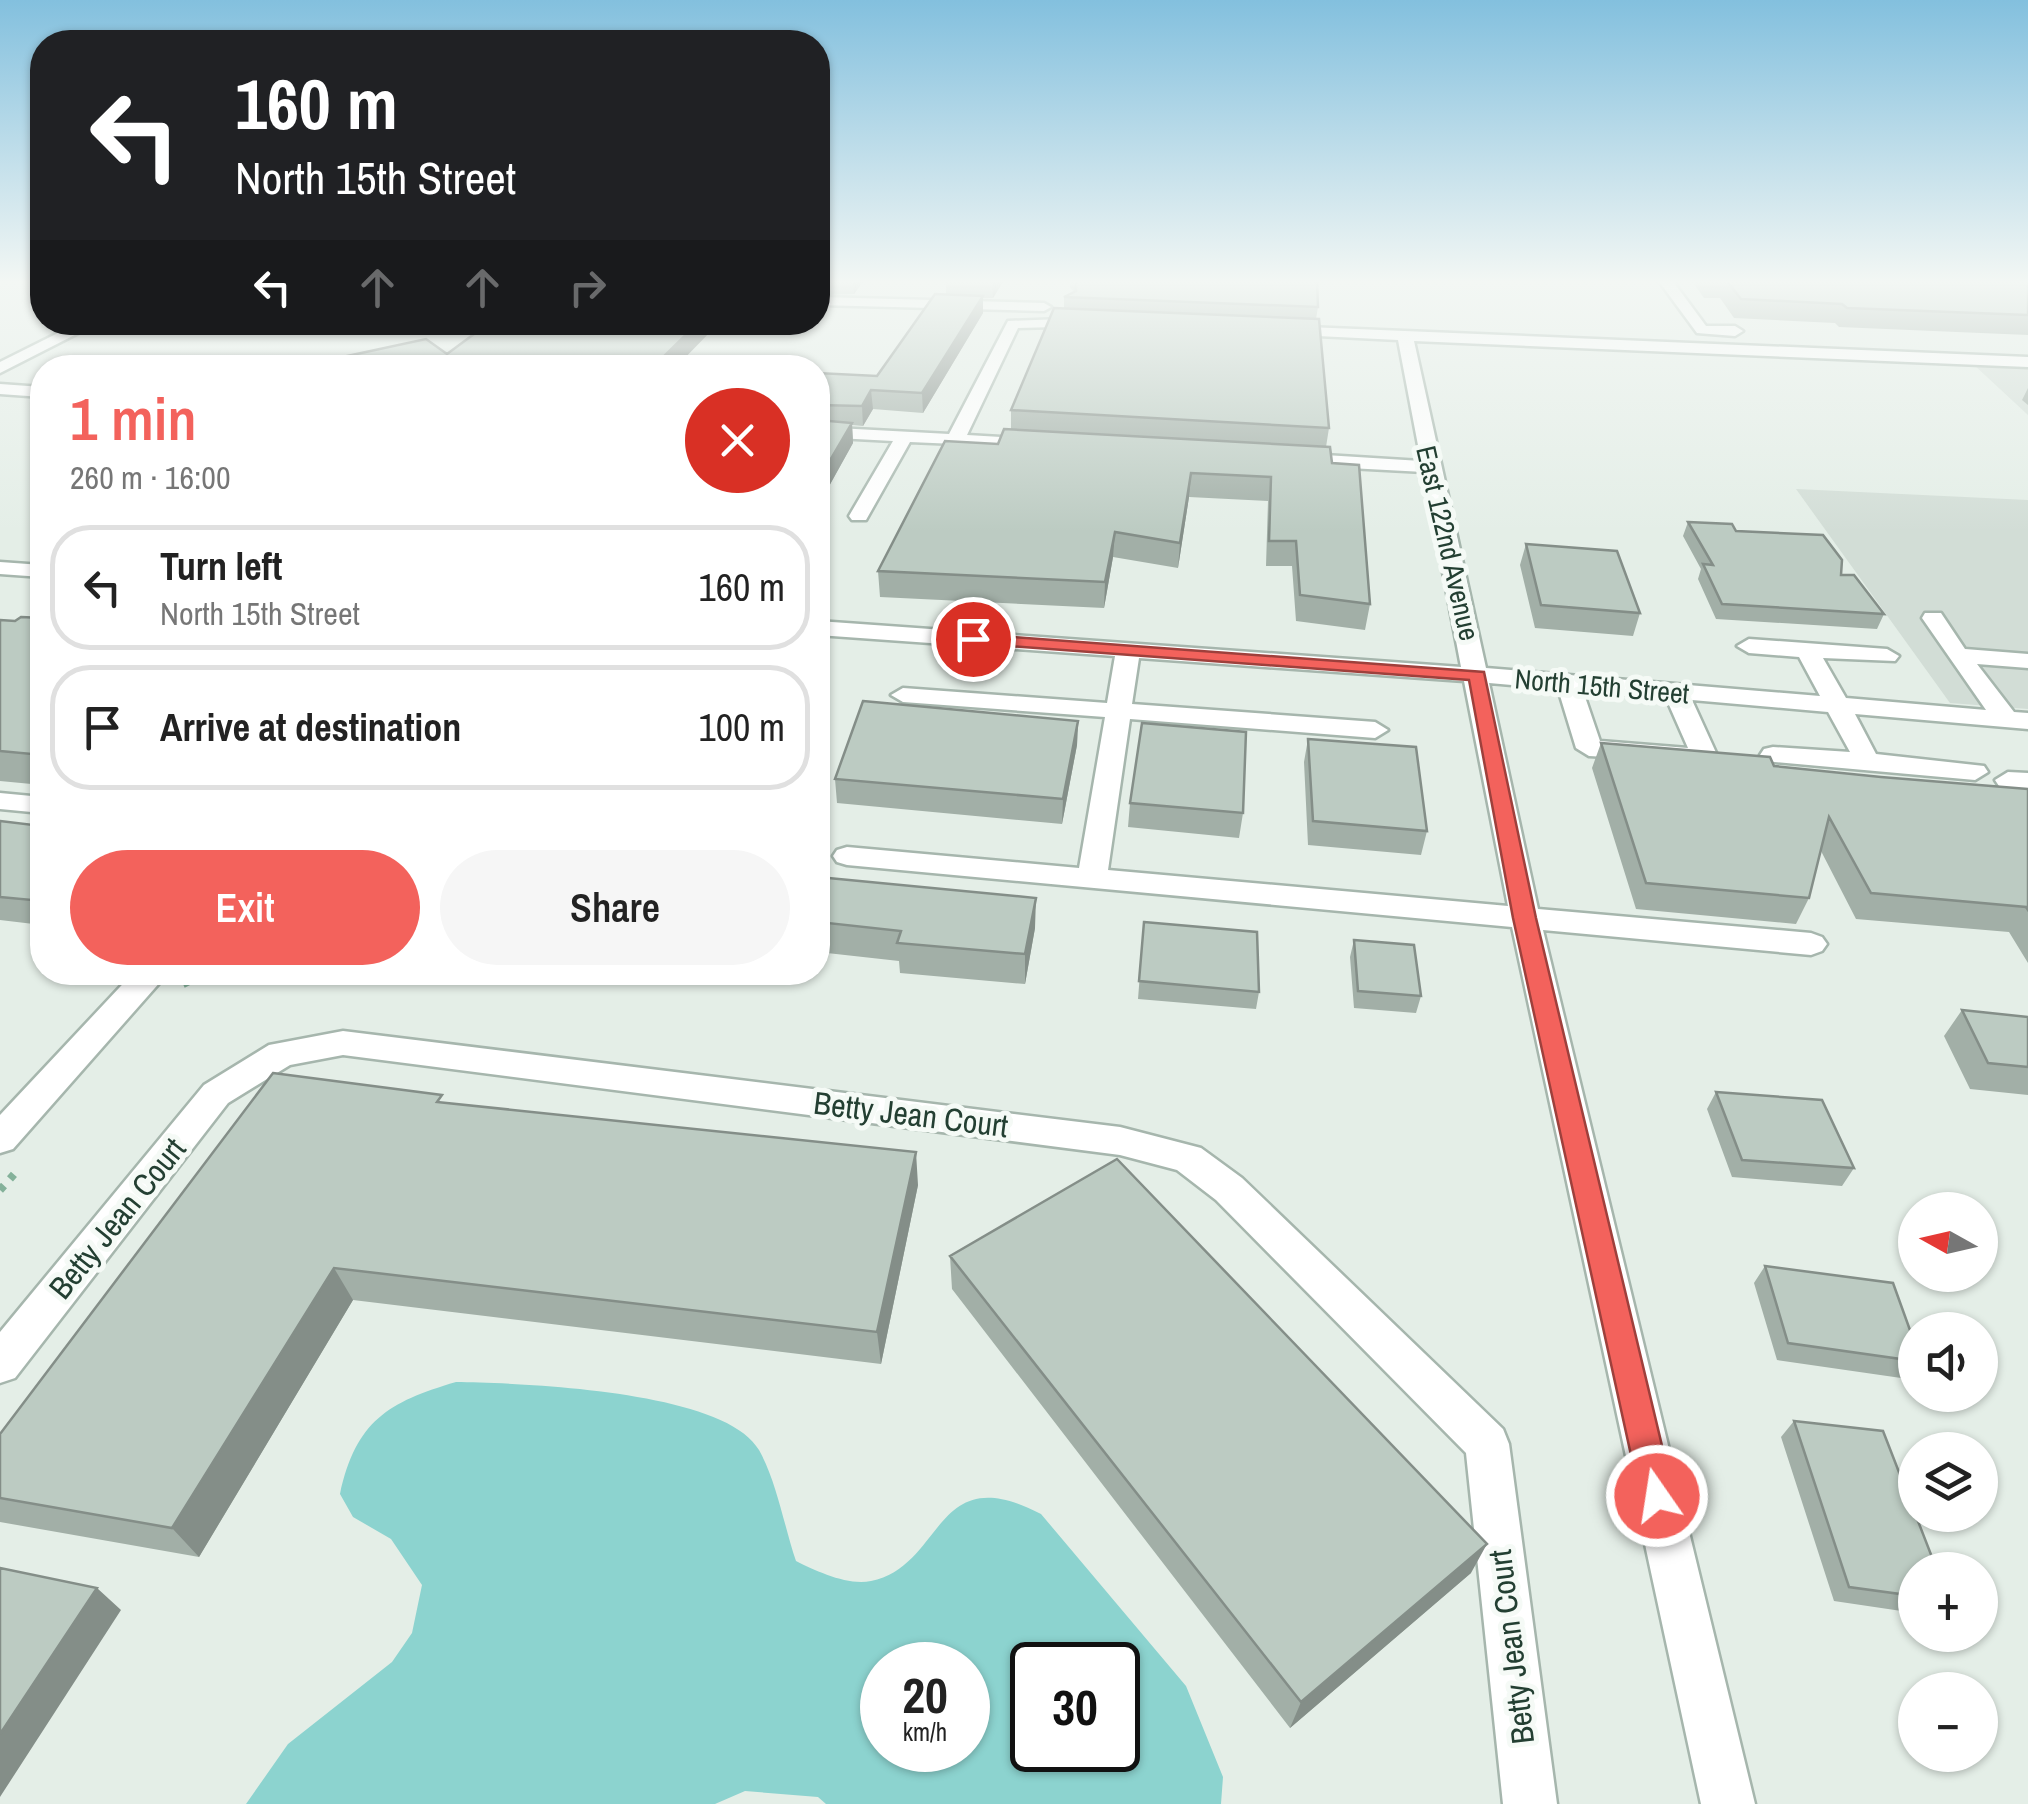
<!DOCTYPE html>
<meta charset="utf-8">
<style>
body{margin:0;font-family:"Archivo Narrow",sans-serif;background:#f6f6f6;color:#222;height:100vh;display:flex;flex-direction:column;font-size:38px;white-space:nowrap}
*{box-sizing:border-box;margin:0}
p{font-size:32px;color:#767676}
.icon{flex:none;width:55px;height:55px;fill:none;stroke:currentColor;stroke-width:2;stroke-linecap:round;stroke-linejoin:round}
.map{position:relative;flex:1;overflow:hidden}
.sheet{position:absolute;left:30px;top:355px;width:800px;height:630px;display:flex;flex-direction:column;background:#fff;border-radius:40px;box-shadow:0 2px 8px #0004}
.sheet>*{flex:none}
.top-card{position:absolute;left:30px;top:30px;width:800px;height:305px;border-radius:40px;box-shadow:0 2px 8px #0004;background:#202124;color:#fff;overflow:hidden}
.needle{width:65px;rotate:278deg}
.controls{position:absolute;left:1898px;top:1192px;display:grid;gap:20px}
.controls a{display:grid;place-items:center;width:100px;height:100px;border-radius:50%;background:#fff;box-shadow:0 2px 8px #0004;font-size:50px}
.speed{position:absolute;left:860px;top:1642px;display:flex;gap:20px;font-size:50px;font-weight:700;text-align:center}
.speed>*{display:grid;place-content:center;width:130px;height:130px;border-radius:50%;background:#fff;box-shadow:0 2px 8px #0004;line-height:1}
.speed small{font-size:25px;font-weight:400}
.speed .limit{border:5px solid #111;border-radius:15px;background:#fff;color:#111}
.pin{position:absolute;display:grid;place-items:center;width:85px;height:85px;color:#fff;margin:-42px;border:5px solid #fff;border-radius:50%;box-shadow:0 2px 10px #0007}
.me{position:absolute;width:110px;margin:-55px;rotate:347deg;stroke-linejoin:round;filter:drop-shadow(0 0 8px #0008)}
.turn{display:flex;align-items:center;gap:35px;height:210px;padding:0 40px;font-size:45px}
.turn .icon{width:130px;height:130px;stroke-width:2.5}
.turn b{display:block;font-size:70px;line-height:85px}
.lanes{display:flex;align-items:center;height:95px;padding:0 40px;background:#0003;justify-content:center;gap:50px;direction:ltr}
.lanes .off{opacity:.35}
.round{display:grid;place-items:center;flex:none;width:105px;height:105px;border-radius:52px;background:#f6f6f6}
.headline{display:flex;align-items:center;justify-content:space-between;height:170px;padding:0 40px}
h1{font-size:60px;font-weight:600;line-height:75px;color:#f3625c}
.action{display:flex;gap:20px;margin-top:auto;padding:20px 40px}
.action a{flex:1;height:115px;border-radius:60px;background:#f3625c;color:#fff;font-size:40px;font-weight:600;line-height:115px;text-align:center}
.action a+a{background:#f6f6f6;color:#222}
ul{padding:0;list-style:none}
li{display:flex;align-items:center;gap:30px;height:125px;margin:0 20px 15px;padding:0 20px;border:5px solid #e0e0e0;border-radius:40px}
li div{flex:1}
li b{display:block;font-size:38px}
li em{font-style:normal}
.map>svg:first-child{display:block}
.built{fill:#d2ddd6}
.water{fill:#8cd3cf;fill-rule:evenodd}
.lines{fill:none;stroke-linecap:round;stroke-linejoin:round}
.minor-casing{stroke:#a6b6ad;stroke-width:5}
.path{stroke:#84b19a;stroke-width:8;stroke-dasharray:6 9;stroke-linecap:butt}
.minor{fill:#fff;fill-rule:evenodd}
.wall{fill:#a2afa7}
.shaded-wall{fill:#848e88}
.building{fill:#bccbc2;stroke:#848e88;stroke-width:2.5}
.route{fill:#f3625c;stroke:#9e403c;stroke-width:2.5}
.labels{text-anchor:middle;dominant-baseline:central;stroke-width:10;stroke-linejoin:round;paint-order:stroke}
.street-label{font-size:28px;fill:#233f32;stroke:#f5faf6}
.near-street-label{font-size:32px;fill:#233f32;stroke:#f5faf6}
</style>
<div class="map">
<svg width="2028" height="1804" viewBox="0 0 2028 1804">
<rect width="100%" height="100%" fill="#e4eee7"/>
<!-- built -->
<path class="built" d="M 1973,364 L 2028,366 L 2028,415 Z
M 1796,489 L 2028,500 L 2028,709 L 1950,703 Z"/>
<!-- water -->
<path class="water" d="M 456,1382 C 521,1383 725,1390 759,1450 C 777,1482 784,1526 796,1561 C 816,1571 848,1586 871,1581 C 945,1566 933,1457 1041,1514 L 1186,1686 L 1223,1777 L 1221,1804 L 826,1804 L 818,1797 L 745,1791 L 715,1804 L 246,1804 L 288,1744 L 392,1662 L 412,1633 L 422,1585 L 391,1539 L 353,1517 L 340,1494 C 356,1421 388,1402 456,1382 ZM 882,1665 L 968,1665 L 968,1750 L 882,1750 ZM 1118,1665 L 1118,1750 L 1032,1750 L 1032,1665 Z"/>
<g class="lines">
<!-- minor casing -->
<g class="minor-casing">
<path id="minor" d="M 1658,280 L 1672,280 L 1706,326 L 1735,326 L 1743,331 L 1735,336 L 1697,333 Z
M 818,297 L 1044,303 L 1051,307 L 1044,311 L 818,305 Z
M 1087,318 L 1095,323 L 1092,326 L 1018,328 L 967,435 L 1037,439 L 1046,444 L 1043,448 L 910,442 L 866,520 L 852,520 L 849,516 L 893,441 L 818,437 L 818,427 L 949,434 L 1008,321 Z
M 80,322 L 100,322 L 0,373 L 0,362 Z
M 1283,326 L 2028,357 L 2028,367 L 1414,341 L 1486,668 L 1820,696 L 1799,657 L 1749,653 L 1737,646 L 1749,639 L 1887,649 L 1899,656 L 1895,661 L 1823,658 L 1846,698 L 1986,710 L 1922,618 L 1925,613 L 1941,613 L 1965,649 L 2028,654 L 2028,668 L 1977,664 L 2014,712 L 2028,713 L 2028,729 L 1855,714 L 1876,754 L 1984,766 L 1988,772 L 1975,780 L 1764,761 L 1760,755 L 1764,749 L 1773,747 L 1850,752 L 1828,712 L 1692,700 L 1718,757 L 1714,763 L 1589,756 L 1576,748 L 1558,689 L 1489,683 L 1538,909 L 1811,933 L 1822,937 L 1827,944 L 1822,951 L 1811,955 L 1543,930 L 1755,1804 L 1701,1804 L 1512,927 L 847,865 L 837,862 L 833,856 L 837,850 L 847,847 L 1079,868 L 1105,717 L 903,702 L 891,695 L 903,688 L 1107,703 L 1115,656 L 818,635 L 818,621 L 1461,667 L 1424,472 L 1293,465 L 1284,459 L 1293,453 L 1421,461 L 1398,340 L 1278,334 L 1275,331 ZM 1139,658 L 1464,681 L 1508,906 L 1108,870 L 1130,719 L 1375,738 L 1388,730 L 1375,722 L 1132,704 ZM 1583,691 L 1666,698 L 1688,748 L 1600,741 Z
M 0,384 L 42,387 L 42,397 L 0,394 Z
M 0,562 L 42,565 L 42,577 L 0,574 Z
M 2008,772 L 2028,773 L 2028,789 L 1999,786 L 1995,780 Z
M 0,793 L 42,797 L 42,813 L 0,809 Z
M 134,972 L 169,972 L 13,1149 L 0,1153 L 0,1115 Z
M 343,1031 L 1120,1127 L 1201,1148 L 1242,1178 L 1503,1429 L 1509,1444 L 1557,1804 L 1503,1804 L 1466,1453 L 1216,1200 L 1177,1170 L 1120,1155 L 343,1055 L 290,1065 L 228,1103 L 15,1378 L 0,1383 L 0,1332 L 204,1085 L 269,1045 Z"/>
</g>
<!-- path -->
<path class="path" d="M 183,984 L 209,972
M 0,1190 L 16,1172"/>
<!-- minor -->
<use href="#minor" class="minor"/>
</g>
<!-- wall -->
<path class="wall" d="M 818,280 L 864,280 L 854,294 L 818,295 Z
M 946,280 L 1004,280 L 993,298 L 983,298 L 983,313 L 923,413 L 873,409 L 863,426 L 852,425 L 853,443 L 818,506 L 818,373 L 877,376 L 946,295 Z
M 1070,280 L 1317,280 L 1318,307 L 1316,319 L 1329,428 L 1326,447 L 1370,604 L 1365,630 L 1296,621 L 1292,566 L 1266,566 L 1268,501 L 1189,497 L 1178,568 L 1113,557 L 1104,608 L 880,597 L 878,571 L 1011,429 L 1011,410 L 1064,308 L 1064,297 L 1075,292 L 1070,288 Z
M 1691,280 L 2028,280 L 2028,335 L 1839,327 L 1835,323 L 1734,318 L 1720,298 L 1704,298 Z
M 2028,388 L 2028,405 L 2022,400 Z
M 1688,522 L 1736,531 L 1841,575 L 1884,614 L 1877,629 L 1716,619 L 1698,579 L 1701,569 L 1683,536 Z
M 1526,544 L 1640,613 L 1633,636 L 1535,628 L 1520,565 Z
M 42,618 L 42,785 L 0,781 L 0,620 L 15,621 Z
M 1078,721 L 1077,745 L 1062,824 L 837,803 L 835,779 Z
M 1308,739 L 1427,831 L 1421,855 L 1308,845 L 1304,762 Z
M 1601,743 L 1774,766 L 1881,777 L 2028,789 L 2028,963 L 2009,932 L 1856,919 L 1821,851 L 1809,898 L 1796,924 L 1636,909 L 1592,768 Z
M 1130,803 L 1243,813 L 1239,838 L 1128,827 Z
M 0,821 L 42,826 L 42,925 L 0,920 Z
M 818,877 L 1035,928 L 1025,984 L 900,973 L 899,961 L 818,952 Z
M 1144,922 L 1259,992 L 1256,1009 L 1138,999 Z
M 1354,940 L 1421,996 L 1416,1013 L 1354,1008 L 1350,957 Z
M 604,972 L 687,972 L 683,980 Z
M 1962,1010 L 2028,1017 L 2028,1095 L 1970,1089 L 1944,1036 Z
M 1716,1092 L 1854,1168 L 1842,1186 L 1732,1177 L 1707,1109 Z
M 445,1103 L 918,1185 L 881,1364 L 353,1300 L 199,1557 L 0,1522 L 0,1434 Z
M 950,1256 L 1471,1573 L 1290,1728 L 952,1289 Z
M 1765,1266 L 1915,1344 L 1915,1370 L 1908,1379 L 1777,1360 L 1754,1283 Z
M 1794,1421 L 1915,1570 L 1915,1613 L 1834,1601 L 1781,1437 Z"/>
<!-- shaded-wall -->
<path class="shaded-wall" d="M 853,280 L 864,280 L 854,294 Z
M 994,280 L 1004,280 L 993,298 L 992,281 Z
M 983,296 L 983,313 L 923,413 L 922,393 Z
M 699,322 L 716,322 L 716,326 L 675,368 L 653,368 Z
M 871,390 L 873,409 L 863,426 L 862,406 Z
M 852,423 L 853,443 L 818,506 L 818,481 Z
M 1191,473 L 1189,497 L 1178,568 L 1180,543 Z
M 1115,532 L 1113,557 L 1104,608 L 1105,582 Z
M 825,648 L 828,676 L 818,696 L 818,662 Z
M 1078,721 L 1077,745 L 1062,824 L 1063,799 Z
M 1036,898 L 1035,928 L 1025,984 L 1025,954 Z
M 916,1152 L 918,1185 L 881,1364 L 877,1332 Z
M 334,1268 L 353,1300 L 199,1557 L 172,1528 Z
M 1487,1544 L 1471,1573 L 1290,1728 L 1301,1702 Z
M 97,1588 L 121,1610 L 0,1797 L 0,1734 Z"/>
<!-- building -->
<path class="building" d="M 1076,280 L 1317,280 L 1318,307 L 1064,297 L 1076,291 Z
M 1721,280 L 2028,280 L 2028,315 L 1847,308 L 1842,304 L 1741,299 L 1726,280 Z
M 935,294 L 983,296 L 922,393 L 871,390 L 862,406 L 818,405 L 818,373 L 877,376 Z
M 1054,308 L 1319,319 L 1329,428 L 1011,410 Z
M 503,322 L 699,322 L 653,367 L 658,368 L 305,368 L 310,364 L 426,339 L 447,354 L 485,326 Z
M 818,420 L 852,423 L 818,481 Z
M 1004,429 L 1330,447 L 1332,463 L 1359,465 L 1370,604 L 1300,595 L 1296,541 L 1269,541 L 1271,477 L 1191,473 L 1180,543 L 1115,532 L 1105,582 L 878,571 L 945,441 L 998,444 Z
M 1688,522 L 1732,524 L 1736,531 L 1823,535 L 1842,560 L 1841,575 L 1854,575 L 1884,614 L 1722,604 L 1703,564 L 1713,565 Z
M 1526,544 L 1617,551 L 1640,613 L 1541,605 Z
M 21,617 L 42,618 L 42,755 L 0,751 L 0,620 L 15,621 Z
M 818,648 L 825,648 L 818,662 Z
M 863,701 L 1078,721 L 1063,799 L 835,779 Z
M 1142,723 L 1246,732 L 1243,813 L 1130,803 Z
M 1308,739 L 1416,747 L 1427,831 L 1313,821 Z
M 1601,743 L 1770,757 L 1774,766 L 1881,777 L 2028,789 L 2028,910 L 2026,907 L 1871,893 L 1829,817 L 1809,898 L 1646,883 Z
M 0,821 L 42,826 L 42,901 L 0,897 Z
M 818,877 L 1036,898 L 1025,954 L 897,943 L 901,931 L 818,922 Z
M 1144,922 L 1257,932 L 1259,992 L 1139,981 Z
M 1354,940 L 1414,945 L 1421,996 L 1358,991 Z
M 1962,1010 L 2028,1017 L 2028,1067 L 1988,1063 Z
M 273,1073 L 442,1095 L 437,1102 L 916,1152 L 877,1332 L 334,1268 L 172,1528 L 0,1498 L 0,1434 Z
M 1716,1092 L 1822,1100 L 1854,1168 L 1742,1160 Z
M 1117,1159 L 1487,1544 L 1301,1702 L 950,1256 Z
M 1765,1266 L 1893,1283 L 1915,1344 L 1915,1361 L 1788,1343 Z
M 1794,1421 L 1883,1431 L 1937,1570 L 1915,1570 L 1915,1596 L 1849,1587 Z
M 0,1568 L 97,1588 L 0,1734 Z"/>
<!-- sky -->
<linearGradient id="sky" x2="0" y2="1"><stop stop-color="#83c0de"/><stop offset="0.53" stop-color="#f3f7f4"/><stop offset="1" stop-color="#f3f7f4" stop-opacity="0"/></linearGradient>
<rect width="2028" height="532" fill="url(#sky)"/>
<!-- route -->
<path class="route" d="M 973,634 L 1484,672 L 1536,918 L 1674,1496 L 1669,1508 L 1657,1513 L 1645,1508 L 1640,1496 L 1513,918 L 1469,680 L 967,643 L 967,636 Z"/>
<g class="labels">
<!-- street labels -->
<g class="street-label">
<text transform="translate(1448 543) rotate(77)">East 122nd Avenue</text>
<text transform="translate(1602 686) rotate(5)">North 15th Street</text>
</g>
<!-- near-street labels -->
<g class="near-street-label">
<text transform="translate(911 1114) rotate(7)">Betty Jean Court</text>
<text transform="translate(117 1218) rotate(-51)">Betty Jean Court</text>
<text transform="translate(1511 1647) rotate(-97)">Betty Jean Court</text>
</g>
</g>
</svg>
<div class="controls">
<a><svg class="needle" viewBox="-14 -14 28 28"><path d="M0-13l5 13h-10z" fill="#e53935"/><path d="M0 13l5-13h-10z" fill="#767676"/></svg></a>
<a><svg class="icon" aria-label="sound" viewBox="0 0 24 24"><path d="M4 9h4l5-4v14l-5-4H4zM17 9q2 3 0 6"/></svg></a>
<a><svg class="icon" aria-label="layers" viewBox="0 0 24 24"><path d="M12 4l9 5-9 5-9-5zM3 14l9 5 9-5"/></svg></a>
<a>+</a>
<a>−</a>
</div>
<div class="speed"><div>20<small>km/h</small></div><div class="limit">30</div></div>
<div class="pin" style="left:973px;top:639px;background:#d93025"><svg class="icon" aria-label="arrive" viewBox="0 0 24 24"><path d="M6 21V4h12l-3 4 3 4H6"/></svg></div>
<svg class="me" style="left:1657px;top:1496px" viewBox="-20 -20 40 40"><circle r="17" fill="#f3625c" stroke="#fff" stroke-width="3"/><path d="M0-11L8 9 0 5-8 9z" fill="#fff"/></svg>
<div class="top-card">
<div class="turn"><svg class="icon" aria-label="left" viewBox="0 0 24 24"><path d="M17 20v-9H6M10 6l-5 5 5 5"/></svg><div><b>160 m</b>North 15th Street</div></div>
<div class="lanes"><svg class="icon" aria-label="left" viewBox="0 0 24 24"><path d="M17 20v-9H6M10 6l-5 5 5 5"/></svg><svg class="icon off" aria-label="ahead" viewBox="0 0 24 24"><path d="M12 20V5M6 11l6-6 6 6"/></svg><svg class="icon off" aria-label="ahead" viewBox="0 0 24 24"><path d="M12 20V5M6 11l6-6 6 6"/></svg><svg class="icon off" aria-label="right" viewBox="0 0 24 24"><path d="M7 20v-9h11M14 6l5 5-5 5"/></svg></div>
</div>
<section class="sheet">
<div class="headline"><div><h1>1 min</h1><p>260 m · 16:00</p></div><a class="round" style="background:#d93025;color:#fff"><svg class="icon" aria-label="close" viewBox="0 0 24 24"><path d="M6 6l12 12M18 6L6 18"/></svg></a></div>
<ul>
<li><svg class="icon" aria-label="left" viewBox="0 0 24 24"><path d="M17 20v-9H6M10 6l-5 5 5 5"/></svg><div><b>Turn left</b><p>North 15th Street</p></div><em>160 m</em></li>
<li><svg class="icon" aria-label="arrive" viewBox="0 0 24 24"><path d="M6 21V4h12l-3 4 3 4H6"/></svg><div><b>Arrive at destination</b></div><em>100 m</em></li>
</ul>
<div class="action"><a>Exit</a><a>Share</a></div>
</section>
</div>
